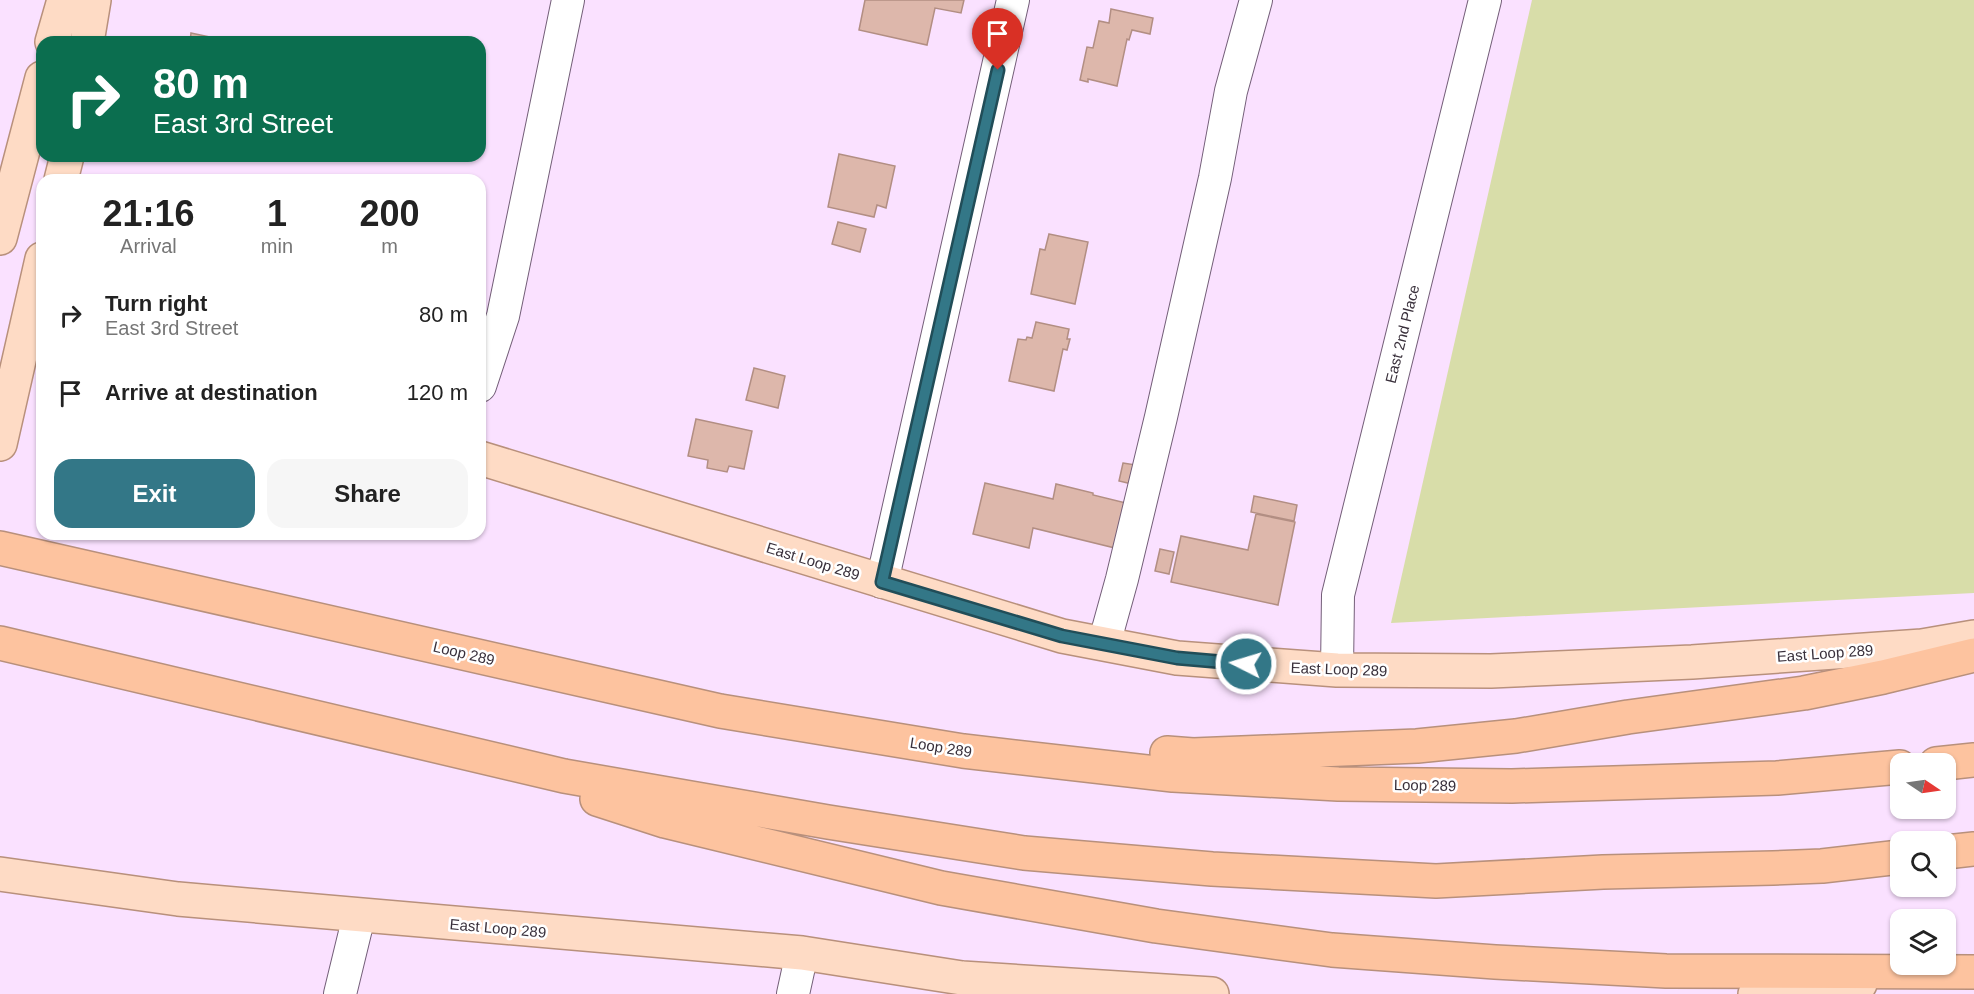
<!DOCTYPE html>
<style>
body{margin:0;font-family:Arial,sans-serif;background:#f6f6f6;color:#222;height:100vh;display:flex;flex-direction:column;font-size:22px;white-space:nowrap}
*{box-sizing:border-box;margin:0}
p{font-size:20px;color:#767676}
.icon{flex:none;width:33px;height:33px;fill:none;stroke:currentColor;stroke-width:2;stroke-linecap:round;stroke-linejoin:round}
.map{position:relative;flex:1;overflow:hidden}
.sheet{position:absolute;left:36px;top:174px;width:450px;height:366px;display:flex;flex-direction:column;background:#fff;border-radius:18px;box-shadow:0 2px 4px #0004}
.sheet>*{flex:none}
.banner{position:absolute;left:36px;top:36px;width:450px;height:126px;border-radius:18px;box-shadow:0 2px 4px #0004;background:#0b6e4f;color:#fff;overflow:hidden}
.needle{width:39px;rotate:103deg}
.fabs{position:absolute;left:1890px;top:753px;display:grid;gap:12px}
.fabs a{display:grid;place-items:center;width:66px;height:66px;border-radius:12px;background:#fff;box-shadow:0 2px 4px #0004;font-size:30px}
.pin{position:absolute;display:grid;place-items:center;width:51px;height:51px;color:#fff;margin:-62px -26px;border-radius:50% 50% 50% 0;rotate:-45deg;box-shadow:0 0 6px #0007}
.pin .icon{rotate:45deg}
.me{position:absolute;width:66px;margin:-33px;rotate:275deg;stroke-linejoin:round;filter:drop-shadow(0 0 4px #0008)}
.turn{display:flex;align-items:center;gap:21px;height:126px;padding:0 18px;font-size:27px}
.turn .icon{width:78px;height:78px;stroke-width:2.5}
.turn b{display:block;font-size:42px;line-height:51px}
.eta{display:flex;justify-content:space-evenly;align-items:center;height:102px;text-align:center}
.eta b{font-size:36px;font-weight:800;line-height:42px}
.action{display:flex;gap:12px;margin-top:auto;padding:12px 18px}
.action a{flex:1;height:69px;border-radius:18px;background:#337787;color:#fff;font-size:24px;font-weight:800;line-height:69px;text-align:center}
.action a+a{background:#f6f6f6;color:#222}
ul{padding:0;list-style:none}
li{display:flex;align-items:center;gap:18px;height:78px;padding:0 18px}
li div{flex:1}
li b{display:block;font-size:22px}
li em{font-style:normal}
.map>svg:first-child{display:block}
.green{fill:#d8dda9}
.building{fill:#ddb7ab;stroke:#b28e83;stroke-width:1.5}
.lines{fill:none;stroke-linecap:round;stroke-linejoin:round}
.minor-casing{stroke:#735e78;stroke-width:34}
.major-casing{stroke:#b8907c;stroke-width:36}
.highway-casing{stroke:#b8907c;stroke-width:36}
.minor{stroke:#fff;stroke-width:32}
.major{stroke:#fedbc5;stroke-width:33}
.highway{stroke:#fdc39f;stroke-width:33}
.route-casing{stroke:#214d58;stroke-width:15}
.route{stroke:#337787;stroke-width:10}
.labels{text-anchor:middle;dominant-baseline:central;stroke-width:5;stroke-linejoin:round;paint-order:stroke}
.street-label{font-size:15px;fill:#39303b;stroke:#fff}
</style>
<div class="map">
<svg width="1974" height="994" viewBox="0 0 1974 994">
<rect width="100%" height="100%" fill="#fae1ff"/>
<!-- green -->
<path class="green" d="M 1532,0 L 1974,0 L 1974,593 L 1391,623 Z"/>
<!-- building -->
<path class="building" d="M 865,0 L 964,0 L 961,13 L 935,8 L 927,45 L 859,30 Z
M 1111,9 L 1153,18 L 1150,34 L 1132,30 L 1129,40 L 1127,39 L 1117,86 L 1088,79 L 1088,82 L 1080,80 L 1087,47 L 1093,48 L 1099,21 L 1109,23 Z
M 191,33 L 229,41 L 229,42 L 190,42 Z
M 839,154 L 895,166 L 886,208 L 877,205 L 874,217 L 828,207 Z
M 838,222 L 866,229 L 860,252 L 832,244 Z
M 1049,234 L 1088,242 L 1075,304 L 1031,294 L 1040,249 L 1045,250 Z
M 1036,322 L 1069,329 L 1067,339 L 1070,339 L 1067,350 L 1063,349 L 1054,391 L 1009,381 L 1018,339 L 1026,340 L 1027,337 L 1032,338 Z
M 754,368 L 785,376 L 778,408 L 746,400 Z
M 696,419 L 752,431 L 744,469 L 729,466 L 727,472 L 707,468 L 708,460 L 688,456 Z
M 1123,463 L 1136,465 L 1132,484 L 1119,481 Z
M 985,483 L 1053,499 L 1056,484 L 1093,493 L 1093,495 L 1126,503 L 1115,548 L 1033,528 L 1029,548 L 973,534 Z
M 1254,496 L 1297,505 L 1294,521 L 1251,512 Z
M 1256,514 L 1295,522 L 1278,605 L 1171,582 L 1181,536 L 1248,550 Z
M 1160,549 L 1174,552 L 1169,574 L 1155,571 Z"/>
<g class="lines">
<!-- minor casing -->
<g class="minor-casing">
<path id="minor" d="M 480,386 L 503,316 L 568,0
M 882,582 L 1013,0
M 1104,644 L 1122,579 L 1161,417 L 1215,178 L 1231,91 L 1256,0
M 1337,670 L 1338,595 L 1485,0
M 340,994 L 359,916
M 793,994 L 802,953"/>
</g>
<!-- major casing -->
<g class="major-casing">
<path id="major" d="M 52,42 L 64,0
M 87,42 L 94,0
M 61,180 L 67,156
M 0,238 L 42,78
M 0,444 L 42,259
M 480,458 L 1062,636 L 1177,658 L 1337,670 L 1491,671 L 1692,662 L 1922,646 L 1974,637
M 0,874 L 178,899 L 802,953 L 962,978 L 1212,994
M 1755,994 L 1860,984"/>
</g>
<!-- highway casing -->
<g class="highway-casing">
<path id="highway" d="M 0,548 L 720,711 L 963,751 L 1173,775 L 1338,784 L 1512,786 L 1777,778 L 1900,767
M 0,643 L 564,776 L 828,822 L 1024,853 L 1212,869 L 1436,881 L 1603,872 L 1773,868 L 1822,866 L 1900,857
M 1167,753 L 1193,755 L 1417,746 L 1516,736 L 1628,717 L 1804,693 L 1883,677 L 1974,655
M 1936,764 L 1974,760
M 597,799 L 665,821 L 941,888 L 1156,926 L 1332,950 L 1495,962 L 1666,971 L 1974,972
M 1946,852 L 1974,849"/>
</g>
<!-- minor -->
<use href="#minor" class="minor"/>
<!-- major -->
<use href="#major" class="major"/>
<!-- highway -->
<use href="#highway" class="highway"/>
</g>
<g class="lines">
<!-- route casing -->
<g class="route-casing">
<path id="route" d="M 998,70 L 882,582 L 1062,636 L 1177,658 L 1246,664"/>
</g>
<!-- route -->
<use href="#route" class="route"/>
</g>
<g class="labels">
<!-- street labels -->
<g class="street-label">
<text transform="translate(1402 334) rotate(-76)">East 2nd Place</text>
<text transform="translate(813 561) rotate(17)">East Loop 289</text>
<text transform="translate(464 653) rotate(13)">Loop 289</text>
<text transform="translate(1825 653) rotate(-4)">East Loop 289</text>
<text transform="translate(1339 669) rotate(2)">East Loop 289</text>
<text transform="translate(941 747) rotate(9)">Loop 289</text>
<text transform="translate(1425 785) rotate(1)">Loop 289</text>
<text transform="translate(498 928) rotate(5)">East Loop 289</text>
</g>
</g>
</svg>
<div class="fabs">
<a><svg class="needle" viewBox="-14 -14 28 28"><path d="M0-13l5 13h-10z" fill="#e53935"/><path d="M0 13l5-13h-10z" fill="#767676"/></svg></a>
<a><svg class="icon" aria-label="search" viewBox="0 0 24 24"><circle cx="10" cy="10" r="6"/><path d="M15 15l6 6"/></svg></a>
<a><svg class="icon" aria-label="layers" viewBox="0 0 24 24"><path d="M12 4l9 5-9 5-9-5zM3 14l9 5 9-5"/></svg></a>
</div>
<div class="pin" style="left:998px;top:70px;background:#d93025"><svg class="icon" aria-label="arrive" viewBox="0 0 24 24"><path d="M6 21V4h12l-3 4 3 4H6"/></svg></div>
<svg class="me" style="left:1246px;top:664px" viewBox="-20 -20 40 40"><circle r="17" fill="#337787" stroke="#fff" stroke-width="3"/><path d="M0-11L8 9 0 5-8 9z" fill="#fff"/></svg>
<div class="banner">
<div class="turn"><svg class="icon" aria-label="right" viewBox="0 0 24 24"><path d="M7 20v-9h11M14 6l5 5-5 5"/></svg><div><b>80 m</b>East 3rd Street</div></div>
</div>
<section class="sheet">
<div class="eta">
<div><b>21:16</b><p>Arrival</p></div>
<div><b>1</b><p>min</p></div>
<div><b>200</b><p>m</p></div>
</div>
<ul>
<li><svg class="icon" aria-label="right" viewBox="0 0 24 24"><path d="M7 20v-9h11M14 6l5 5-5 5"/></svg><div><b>Turn right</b><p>East 3rd Street</p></div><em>80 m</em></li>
<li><svg class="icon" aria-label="arrive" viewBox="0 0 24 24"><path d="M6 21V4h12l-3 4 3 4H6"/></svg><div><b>Arrive at destination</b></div><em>120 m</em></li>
</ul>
<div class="action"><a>Exit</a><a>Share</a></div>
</section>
</div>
